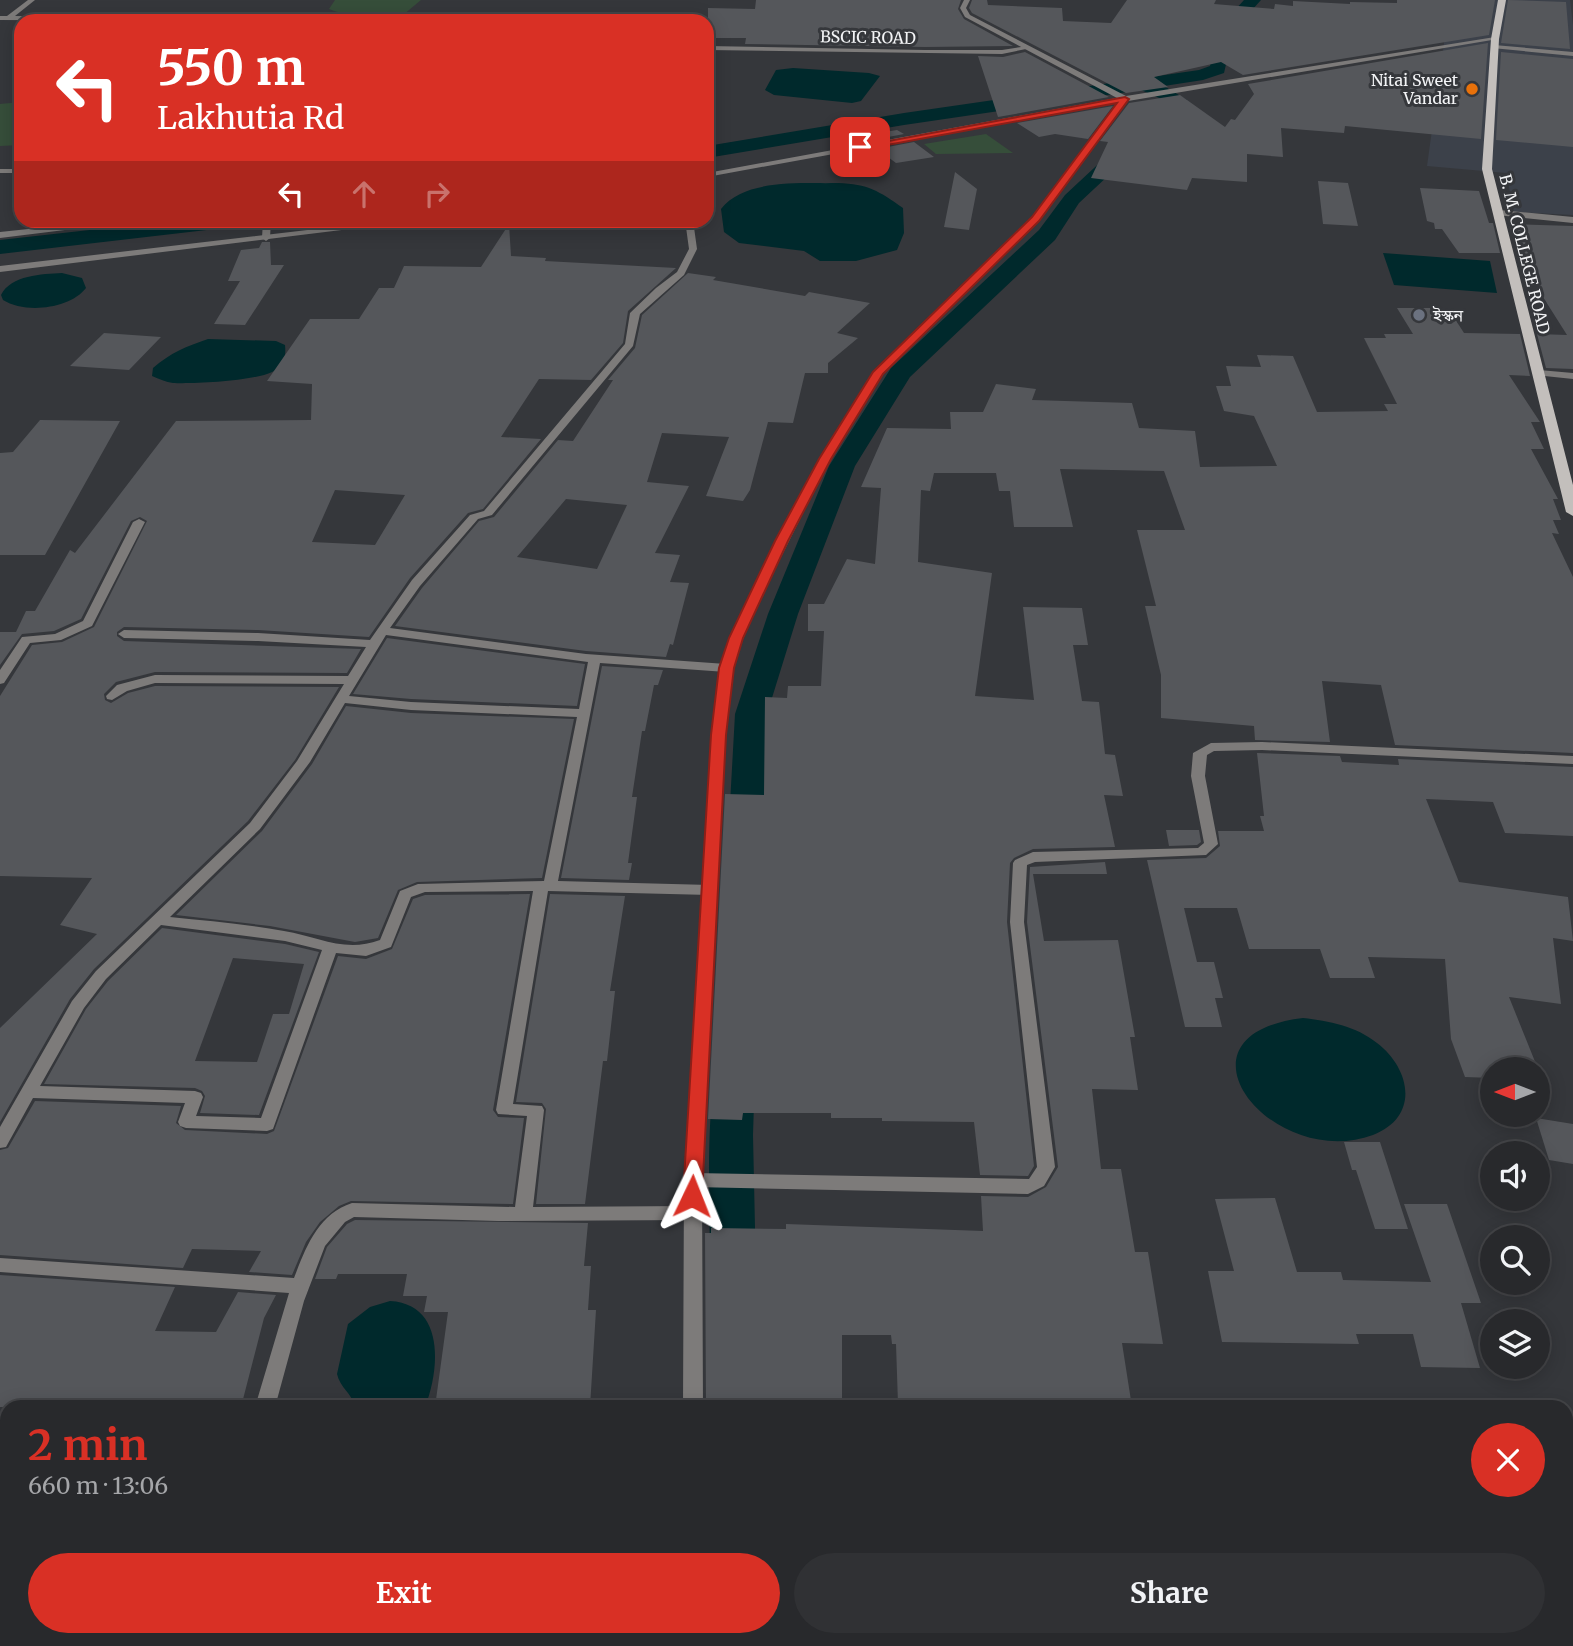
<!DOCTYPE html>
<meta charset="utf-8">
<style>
body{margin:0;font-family:Merriweather,"Noto Sans Bengali",serif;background:#303134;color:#f1f3f6;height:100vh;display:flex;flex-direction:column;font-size:26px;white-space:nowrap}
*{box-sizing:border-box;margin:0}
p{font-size:23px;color:#a5a6a9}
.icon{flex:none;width:38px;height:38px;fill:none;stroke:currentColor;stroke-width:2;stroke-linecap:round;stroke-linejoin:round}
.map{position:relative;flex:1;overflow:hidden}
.drawer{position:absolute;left:0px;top:1400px;width:1573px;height:247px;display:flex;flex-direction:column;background:#28292c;border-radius:21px 21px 0 0;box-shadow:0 4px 18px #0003,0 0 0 2px #444548}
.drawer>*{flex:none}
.top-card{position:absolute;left:14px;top:14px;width:700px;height:214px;border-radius:21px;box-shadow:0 4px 18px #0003,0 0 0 2px #444548;background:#d93025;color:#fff;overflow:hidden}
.needle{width:46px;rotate:270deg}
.buttons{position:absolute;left:1480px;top:1057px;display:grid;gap:14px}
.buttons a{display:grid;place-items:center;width:70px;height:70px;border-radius:50%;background:#28292c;box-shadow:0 4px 18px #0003,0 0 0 2px #444548;font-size:35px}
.pin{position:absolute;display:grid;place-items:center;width:60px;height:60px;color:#fff;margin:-30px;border-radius:14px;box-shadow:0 4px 10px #0006}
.me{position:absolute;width:77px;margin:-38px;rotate:2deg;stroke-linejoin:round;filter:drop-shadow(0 0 5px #0008)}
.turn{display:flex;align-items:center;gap:24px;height:147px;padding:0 28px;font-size:32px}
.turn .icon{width:91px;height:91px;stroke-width:2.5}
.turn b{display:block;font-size:49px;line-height:60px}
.lanes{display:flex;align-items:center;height:66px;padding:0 28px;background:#0003;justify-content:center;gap:35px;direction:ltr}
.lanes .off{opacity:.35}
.round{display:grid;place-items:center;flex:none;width:74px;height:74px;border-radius:37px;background:#303134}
.overview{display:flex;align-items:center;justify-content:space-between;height:119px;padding:0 28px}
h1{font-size:42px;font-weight:700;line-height:52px;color:#d93025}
.primary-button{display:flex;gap:14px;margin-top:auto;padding:14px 28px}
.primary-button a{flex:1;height:80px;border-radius:42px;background:#d93025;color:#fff;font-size:28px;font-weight:700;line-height:80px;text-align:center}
.primary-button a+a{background:#303134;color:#f1f3f6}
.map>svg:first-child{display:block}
.built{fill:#3c414a}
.green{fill:#364e3a}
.water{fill:#00292c}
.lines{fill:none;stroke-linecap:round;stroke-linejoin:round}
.canal{fill:#00292c;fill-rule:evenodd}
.building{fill:#55575b;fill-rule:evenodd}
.minor{fill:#7d7b7a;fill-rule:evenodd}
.tertiary{fill:#7d7b7a;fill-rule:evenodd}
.primary{fill:#c3bfbc;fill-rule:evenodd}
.route{fill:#d93025;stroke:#8d1f18;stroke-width:2}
.food-dot{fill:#e8710a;stroke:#35373b;stroke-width:2.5}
.worship-dot{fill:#6b7280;stroke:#35373b;stroke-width:2.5}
.labels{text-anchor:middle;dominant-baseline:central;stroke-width:6;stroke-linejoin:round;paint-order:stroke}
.far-street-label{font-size:16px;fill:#f3f4f6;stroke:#35373b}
.far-poi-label{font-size:16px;fill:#f3f4f6;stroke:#35373b;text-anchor:end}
</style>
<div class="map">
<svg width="1573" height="1646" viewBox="0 0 1573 1646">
<rect width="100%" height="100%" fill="#35373b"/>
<!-- built -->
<path class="built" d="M 1450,0 L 1570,0 L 1573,25 L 1573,215 L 1514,212 L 1506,173 L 1427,166 Z"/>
<!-- green -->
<path class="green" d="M 335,0 L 421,0 L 403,15 C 378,16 353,19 329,9 Z
M 21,102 L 21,145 L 0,146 L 0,104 Z
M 986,134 L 1013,153 L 936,154 L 924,144 Z"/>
<!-- water -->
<path class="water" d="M 793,68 L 869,73 L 880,76 L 861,101 L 852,103 L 774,95 L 765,90 L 776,70 Z
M 838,183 C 868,184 879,191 903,208 L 904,233 L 897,250 L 856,261 L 820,261 L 804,251 L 739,243 L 724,232 L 721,209 C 745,178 803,184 838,183 Z
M 1383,253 L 1490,261 L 1497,293 L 1394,285 Z
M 62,273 L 82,278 L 86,288 C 70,309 25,314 3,300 L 1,295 C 11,275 42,274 62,273 Z
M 208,339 L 276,341 L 285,345 C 286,354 285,364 276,370 C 260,381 194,384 173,383 C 166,382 159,379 152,376 L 153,368 C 170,353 187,346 208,339 Z
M 1303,1018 C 1329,1021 1356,1026 1377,1043 C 1411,1069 1420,1117 1373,1135 C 1273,1172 1161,1035 1303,1018 Z
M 390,1301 C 445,1304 440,1369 425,1407 L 355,1407 C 352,1393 340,1388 337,1374 L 348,1324 L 370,1307 Z"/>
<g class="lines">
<!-- canal -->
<path class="canal" d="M 1244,0 L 1261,0 L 1234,30 L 1224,73 L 1203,80 L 1164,86 L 1187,100 L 1185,104 L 1079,203 L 1055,240 L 910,377 L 855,466 L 798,614 L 767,714 L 764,840 L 759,848 L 746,851 L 733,848 L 728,840 L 735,714 L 768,614 L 829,466 L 891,368 L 1039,230 L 1065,195 L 1166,101 L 1141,90 L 904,125 L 707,158 L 707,146 L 904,113 L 1199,70 L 1210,66 L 1218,29 Z
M 179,220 L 251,220 L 249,225 L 241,226 L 0,254 L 0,240 Z
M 735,1056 L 749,1061 L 755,1071 L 753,1135 L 756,1274 L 749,1287 L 733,1292 L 717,1287 L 710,1274 C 711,1231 703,1091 721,1061 Z
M 707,1640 L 761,1640 L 761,1646 L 707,1646 Z"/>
</g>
<!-- building -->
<path class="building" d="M 756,0 L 961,0 L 958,9 L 964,19 L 1013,46 L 925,47 L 745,44 L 746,38 L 708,38 L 708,8 L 755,9 Z
M 972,0 L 987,0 L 988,5 L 1062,8 L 1063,21 L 1111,23 L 1127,0 L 1216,0 L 1214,4 L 1274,9 L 1275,4 L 1293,6 L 1293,1 L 1350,4 L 1350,2 L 1397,3 L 1397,0 L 1495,0 L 1489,35 L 1243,75 L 1221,62 L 1154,77 L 1168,87 L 1126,93 L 972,13 L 969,8 Z
M 1508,0 L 1566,2 L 1570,49 L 1501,43 Z
M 1488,43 L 1481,139 L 1345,126 L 1344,133 L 1281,128 L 1283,157 L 1247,154 L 1247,182 L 1192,178 L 1187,190 L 1091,178 L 1108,142 L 1100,141 L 1129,103 L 1180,95 L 1225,127 L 1231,119 L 1235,120 L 1254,94 L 1248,84 Z
M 1025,52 L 1109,97 L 998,117 L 978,56 L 1003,57 Z
M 1501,52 L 1573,59 L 1573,147 L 1496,140 Z
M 1113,106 L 1088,139 L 1055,134 L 1039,137 L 1017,123 Z
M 897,130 L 904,134 L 867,141 L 860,136 Z
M 914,142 L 934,157 L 896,163 L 877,149 Z
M 955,172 L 977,189 L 969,230 L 944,227 Z
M 1318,181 L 1348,183 L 1358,226 L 1323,224 Z
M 1420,188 L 1479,191 L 1489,223 L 1493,223 L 1500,253 L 1459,253 L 1442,229 L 1435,229 L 1434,223 L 1427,221 Z
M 509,224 L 511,256 L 546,258 L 545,261 L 676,268 L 628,311 L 623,343 L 591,380 L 539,379 L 501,437 L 541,439 L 483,509 L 468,513 L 410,578 L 369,637 L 258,630 L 124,627 L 117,632 L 117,636 L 124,641 L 361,649 L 347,673 L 155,672 L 116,682 L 104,694 L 105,700 L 111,703 L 128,693 L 155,686 L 339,687 L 295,760 L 248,821 L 94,969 L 70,999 L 0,1122 L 0,1028 L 97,934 L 60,925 L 92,878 L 0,876 L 0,696 L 32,645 L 62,642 L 94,627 L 147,521 L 140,517 L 131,521 L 81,619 L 54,631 L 22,634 L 0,665 L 0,632 L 16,632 L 26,611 L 35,611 L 70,550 L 75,553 L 176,421 L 311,420 L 312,384 L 267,381 L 310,319 L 359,319 L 379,288 L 394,288 L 404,266 L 481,267 ZM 335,490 L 405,495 L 375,545 L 312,542 Z
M 1509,224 L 1573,226 L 1573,369 L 1546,368 L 1537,334 L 1567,335 L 1517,256 Z
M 262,242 L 270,242 L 271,265 L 284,265 L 245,325 L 214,324 L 240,281 L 228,281 L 241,250 L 259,248 Z
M 688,273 L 716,277 L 713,280 L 805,296 L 809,292 L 870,303 L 837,333 L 858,338 L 828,363 L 828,373 L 805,373 L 793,423 L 768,422 L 750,490 L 743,501 L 706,496 L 729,437 L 662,433 L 647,482 L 689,486 L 655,553 L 680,555 L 670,582 L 689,583 L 673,645 L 670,644 L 666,657 L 586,651 L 395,626 L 422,588 L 479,521 L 494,517 L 558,440 L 573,441 L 613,380 L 608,380 L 635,348 L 642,315 ZM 566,499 L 627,505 L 597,569 L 517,557 Z
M 1397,308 L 1448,308 L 1464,333 L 1520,334 L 1530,376 L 1509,375 L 1540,422 L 1531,422 L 1544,449 L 1531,449 L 1558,499 L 1553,499 L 1561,520 L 1553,520 L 1559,534 L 1552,533 L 1573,577 L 1573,753 L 1395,745 L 1381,685 L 1322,681 L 1330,742 L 1255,740 L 1254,726 L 1161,718 L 1161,675 L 1145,606 L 1156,606 L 1137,530 L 1185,530 L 1164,471 L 1060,469 L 1073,527 L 1014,527 L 1010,491 L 999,491 L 996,473 L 934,473 L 930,491 L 921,490 L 918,562 L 992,573 L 975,696 L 1034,700 L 1023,607 L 1082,608 L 1088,645 L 1073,645 L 1082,701 L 1099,702 L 1105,754 L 1115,755 L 1123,796 L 1104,795 L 1115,847 L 1033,849 L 1014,858 L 1010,863 L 1007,922 L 1034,1166 L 1028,1176 L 980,1175 L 974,1122 L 882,1121 L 882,1118 L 831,1118 L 831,1113 L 743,1113 L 742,1120 L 708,1119 L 725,794 L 764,795 L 765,697 L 787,698 L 788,686 L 821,686 L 824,631 L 808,631 L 808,604 L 824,604 L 847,559 L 875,564 L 881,488 L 861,487 L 887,428 L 951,429 L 950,412 L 983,412 L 996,384 L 1036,389 L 1032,400 L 1132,403 L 1139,428 L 1195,431 L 1200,467 L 1277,466 L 1254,416 L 1224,411 L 1216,386 L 1231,386 L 1226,366 L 1261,367 L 1257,355 L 1293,356 L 1317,412 L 1388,411 L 1384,404 L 1397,404 L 1364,338 L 1386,338 L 1384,334 L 1413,334 Z
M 104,333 L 161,337 L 129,370 L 70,366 Z
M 40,420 L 120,421 L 45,555 L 0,555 L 0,453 L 13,452 Z
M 387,638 L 585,664 L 577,706 L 411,699 L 353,694 Z
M 602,666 L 663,670 L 658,685 L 654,685 L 645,731 L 642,731 L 632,797 L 637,797 L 628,863 L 632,863 L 629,880 L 561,878 Z
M 346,706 L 411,713 L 574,719 L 542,878 L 417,882 L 398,890 L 378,938 L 355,942 L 270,926 L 176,915 L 262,831 L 312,764 Z
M 1257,753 L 1340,756 L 1342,762 L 1399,765 L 1398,759 L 1573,767 L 1573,836 L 1505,833 L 1493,802 L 1426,799 L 1459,882 L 1568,897 L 1573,941 L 1553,938 L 1561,1004 L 1509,997 L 1538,1069 L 1493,1069 L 1493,1078 L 1465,1077 L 1451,1039 L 1445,959 L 1368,957 L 1375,978 L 1330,978 L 1320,949 L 1249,949 L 1237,908 L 1184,908 L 1197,962 L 1214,962 L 1223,998 L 1215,998 L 1222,1027 L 1185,1027 L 1147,860 L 1206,858 L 1220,846 L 1218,831 L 1264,831 L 1260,816 L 1264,816 Z
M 1166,830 L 1199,830 L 1201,842 L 1197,845 L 1169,846 Z
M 1105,862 L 1107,874 L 1033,874 L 1044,941 L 1118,940 L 1135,1037 L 1130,1037 L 1138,1090 L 1092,1089 L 1101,1169 L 1121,1169 L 1135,1252 L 1148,1252 L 1163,1344 L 1122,1343 L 1132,1407 L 898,1404 L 896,1344 L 892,1344 L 891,1335 L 842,1335 L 842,1407 L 706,1407 L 705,1233 L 711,1233 L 711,1228 L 786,1229 L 786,1224 L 983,1231 L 981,1196 L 1028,1197 L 1046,1187 L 1058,1167 L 1027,922 L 1030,867 Z
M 530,894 L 493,1110 L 498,1117 L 524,1118 L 513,1204 L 351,1201 L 339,1206 L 320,1222 L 306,1242 L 292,1275 L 249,1272 L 261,1251 L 192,1249 L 183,1268 L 0,1255 L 0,1150 L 8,1148 L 35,1101 L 181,1106 L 176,1123 L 185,1130 L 267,1134 L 274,1131 L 338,956 L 366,959 L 392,949 L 413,899 L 425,895 Z
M 550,894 L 625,896 L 610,991 L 615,991 L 607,1061 L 603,1061 L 591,1156 L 585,1204 L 590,1204 L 536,1204 L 546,1109 L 542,1103 L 516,1102 Z
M 162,928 L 285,944 L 319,952 L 259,1115 L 200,1113 L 205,1096 L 202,1091 L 195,1088 L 44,1084 L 86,1009 L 108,981 ZM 233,958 L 304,964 L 289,1014 L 273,1014 L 257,1062 L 195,1061 Z
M 1536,1118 L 1573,1124 L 1573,1164 L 1549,1160 Z
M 1344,1142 L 1380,1142 L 1408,1229 L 1375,1229 L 1356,1170 L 1352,1170 Z
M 1275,1198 L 1297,1272 L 1341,1272 L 1343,1280 L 1431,1282 L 1404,1204 L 1447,1204 L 1481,1303 L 1461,1303 L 1480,1368 L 1421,1367 L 1413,1334 L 1356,1334 L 1359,1344 L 1222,1342 L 1208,1271 L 1234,1271 L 1215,1199 Z
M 355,1220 L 588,1223 L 584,1266 L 591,1266 L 588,1310 L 596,1310 L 590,1407 L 435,1407 L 448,1312 L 424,1312 L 427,1296 L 403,1296 L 407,1274 L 338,1274 L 336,1279 L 315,1279 L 327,1247 L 347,1224 Z
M 0,1275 L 175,1287 L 155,1331 L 216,1332 L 238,1292 L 276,1295 L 264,1318 L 241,1407 L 35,1401 L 33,1407 L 0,1407 Z"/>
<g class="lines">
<!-- minor -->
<path class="minor" d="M 28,0 L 35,0 L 15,16 L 187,19 L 190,21 L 0,20 L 0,16 L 7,16 Z
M 1494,45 L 1573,52 L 1573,56 L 1492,48 Z
M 707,46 L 925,50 L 1002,50 L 1028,46 L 1031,48 L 1002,54 L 707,50 Z
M 0,169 L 21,169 L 21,173 L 0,173 Z
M 1499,210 L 1573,217 L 1573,223 L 1496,215 L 1496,211 Z
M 113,220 L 146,220 L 0,238 L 0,232 Z
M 263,220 L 271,220 L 270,238 L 266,241 L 262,238 Z
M 685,220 L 693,220 L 697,249 L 684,275 L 640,314 L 633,346 L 492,515 L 478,519 L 420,586 L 390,628 L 586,654 L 726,664 L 732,668 L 726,672 L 600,663 L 558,881 L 710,885 L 717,890 L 710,895 L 548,891 L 513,1104 L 542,1106 L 544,1110 L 533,1207 L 692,1206 L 698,1208 L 701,1213 L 698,1218 L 692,1220 L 498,1221 L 354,1217 L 345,1222 L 325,1246 L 304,1301 L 275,1407 L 255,1407 L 289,1293 L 0,1272 L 0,1258 L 294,1278 C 306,1247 318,1214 352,1203 L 515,1207 L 527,1116 L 498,1114 L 496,1110 L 533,891 L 425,892 L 411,897 L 391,947 L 366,956 L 336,953 L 273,1129 L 267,1131 L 186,1128 L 180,1126 L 178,1122 L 185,1103 L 33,1098 L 6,1147 L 0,1148 L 0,1127 L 72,1001 L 96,971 L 250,823 L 297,761 L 344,684 L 155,683 L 127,691 L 112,700 L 107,699 L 106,696 L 117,685 L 155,675 L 348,676 L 366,647 L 258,641 L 124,638 L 118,634 L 124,630 L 258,633 L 370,640 L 412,580 L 470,515 L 484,511 L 625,344 L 630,313 L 656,288 L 677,272 L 689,249 ZM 386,635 L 588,662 L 579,709 L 411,702 L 349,696 ZM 345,703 L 411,710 L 577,717 L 544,881 L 418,884 L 400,891 L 380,940 C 345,953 319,937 284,931 C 247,924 208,921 170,917 L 260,829 L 310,762 ZM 161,925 L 285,941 L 322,950 L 261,1118 L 196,1116 L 203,1097 L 201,1093 L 195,1091 L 40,1086 L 84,1008 L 106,979 Z
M 1539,370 L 1573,373 L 1573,379 L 1535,375 L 1534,373 Z
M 139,519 L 145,522 L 92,626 L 61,640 L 30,643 L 4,683 L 0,684 L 0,670 L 22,637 L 55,634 L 83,621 L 133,522 Z
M 1262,742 L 1573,756 L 1573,764 L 1262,750 L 1214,751 L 1207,755 L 1205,776 L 1218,844 L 1206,855 L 1035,862 L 1027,865 L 1024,922 L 1055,1167 L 1044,1186 L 1028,1194 L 693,1187 L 687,1185 L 684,1180 L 687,1175 L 693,1173 L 1029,1179 L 1037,1167 L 1010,922 L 1013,863 L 1015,860 L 1033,852 L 1198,848 L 1204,843 L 1191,776 L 1193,753 L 1211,743 Z
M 1566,1575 L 1573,1575 L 1573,1595 L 1566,1595 Z
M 187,1640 L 209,1640 L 207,1646 L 185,1646 Z
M 1320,1640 L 1342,1640 L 1343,1646 L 1321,1646 Z"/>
<!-- tertiary -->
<path class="tertiary" d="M 964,0 L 970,0 L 966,8 L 970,15 L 1126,96 L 1495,37 L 1498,39 L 1128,101 L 1083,158 L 1038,221 L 882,374 L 830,459 L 754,611 L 732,668 L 725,735 L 702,1180 L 703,1407 L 683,1407 L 684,1180 L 711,735 L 720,668 L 742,611 L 820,459 L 873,372 L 1032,217 L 1119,102 L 707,177 L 707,173 L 1117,98 L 965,17 L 960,8 Z
M 393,220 L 423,220 L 0,272 L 0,266 Z
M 676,1640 L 698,1640 L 698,1646 L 676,1646 Z"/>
<!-- primary -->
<path class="primary" d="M 1498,0 L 1506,0 L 1499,39 L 1492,169 L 1573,485 L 1573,516 L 1566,512 L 1482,169 L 1491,39 Z"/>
</g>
<!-- route -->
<path class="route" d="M 1125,97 L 1129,99 L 1039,221 L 883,374 L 831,459 L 788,541 L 743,638 L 734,668 L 726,735 L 702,1196 L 699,1202 L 692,1204 L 685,1202 L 683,1196 L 711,735 L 719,668 L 729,638 L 775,541 L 819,459 L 873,372 L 1032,217 L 1117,103 L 860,150 L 856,147 Z"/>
<!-- markers -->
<circle class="food-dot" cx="1472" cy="89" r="7"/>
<circle class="worship-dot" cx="1419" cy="315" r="7"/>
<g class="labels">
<!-- far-street labels -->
<g class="far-street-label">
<text transform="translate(868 37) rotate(1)">BSCIC ROAD</text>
<text transform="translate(1525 254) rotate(76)">B. M. COLLEGE ROAD</text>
</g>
<!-- far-poi labels -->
<g class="far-poi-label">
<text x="1458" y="80">Nitai Sweet<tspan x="1458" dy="18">Vandar</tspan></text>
<text x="1433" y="315" text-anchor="start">ইস্কন</text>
</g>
</g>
</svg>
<div class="buttons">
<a><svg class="needle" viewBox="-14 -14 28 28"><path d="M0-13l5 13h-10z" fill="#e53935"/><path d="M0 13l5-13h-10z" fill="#a5a6a9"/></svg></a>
<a><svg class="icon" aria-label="sound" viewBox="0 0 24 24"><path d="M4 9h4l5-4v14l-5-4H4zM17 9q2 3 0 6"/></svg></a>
<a><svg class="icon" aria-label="search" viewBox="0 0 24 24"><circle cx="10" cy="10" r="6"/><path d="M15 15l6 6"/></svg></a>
<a><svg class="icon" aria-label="layers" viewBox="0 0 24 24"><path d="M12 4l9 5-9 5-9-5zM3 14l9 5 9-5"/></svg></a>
</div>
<div class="pin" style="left:860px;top:147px;background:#d93025"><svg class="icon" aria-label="arrive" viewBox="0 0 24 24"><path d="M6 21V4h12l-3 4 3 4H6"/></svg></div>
<svg class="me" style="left:692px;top:1196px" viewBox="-20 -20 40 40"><path d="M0-17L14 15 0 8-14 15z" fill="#d93025" stroke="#fff" stroke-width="4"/></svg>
<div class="top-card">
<div class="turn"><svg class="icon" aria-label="left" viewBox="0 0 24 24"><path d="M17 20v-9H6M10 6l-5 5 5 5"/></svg><div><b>550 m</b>Lakhutia Rd</div></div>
<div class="lanes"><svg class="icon" aria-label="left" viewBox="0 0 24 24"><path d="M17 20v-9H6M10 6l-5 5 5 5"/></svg><svg class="icon off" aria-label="ahead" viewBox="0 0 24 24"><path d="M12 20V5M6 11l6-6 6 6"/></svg><svg class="icon off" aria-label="right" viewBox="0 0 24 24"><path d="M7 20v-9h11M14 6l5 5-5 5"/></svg></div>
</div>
<section class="drawer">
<div class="overview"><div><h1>2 min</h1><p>660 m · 13:06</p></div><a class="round" style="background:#d93025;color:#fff"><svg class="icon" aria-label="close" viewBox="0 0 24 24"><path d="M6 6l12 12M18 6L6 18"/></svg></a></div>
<div class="primary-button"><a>Exit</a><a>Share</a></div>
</section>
</div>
